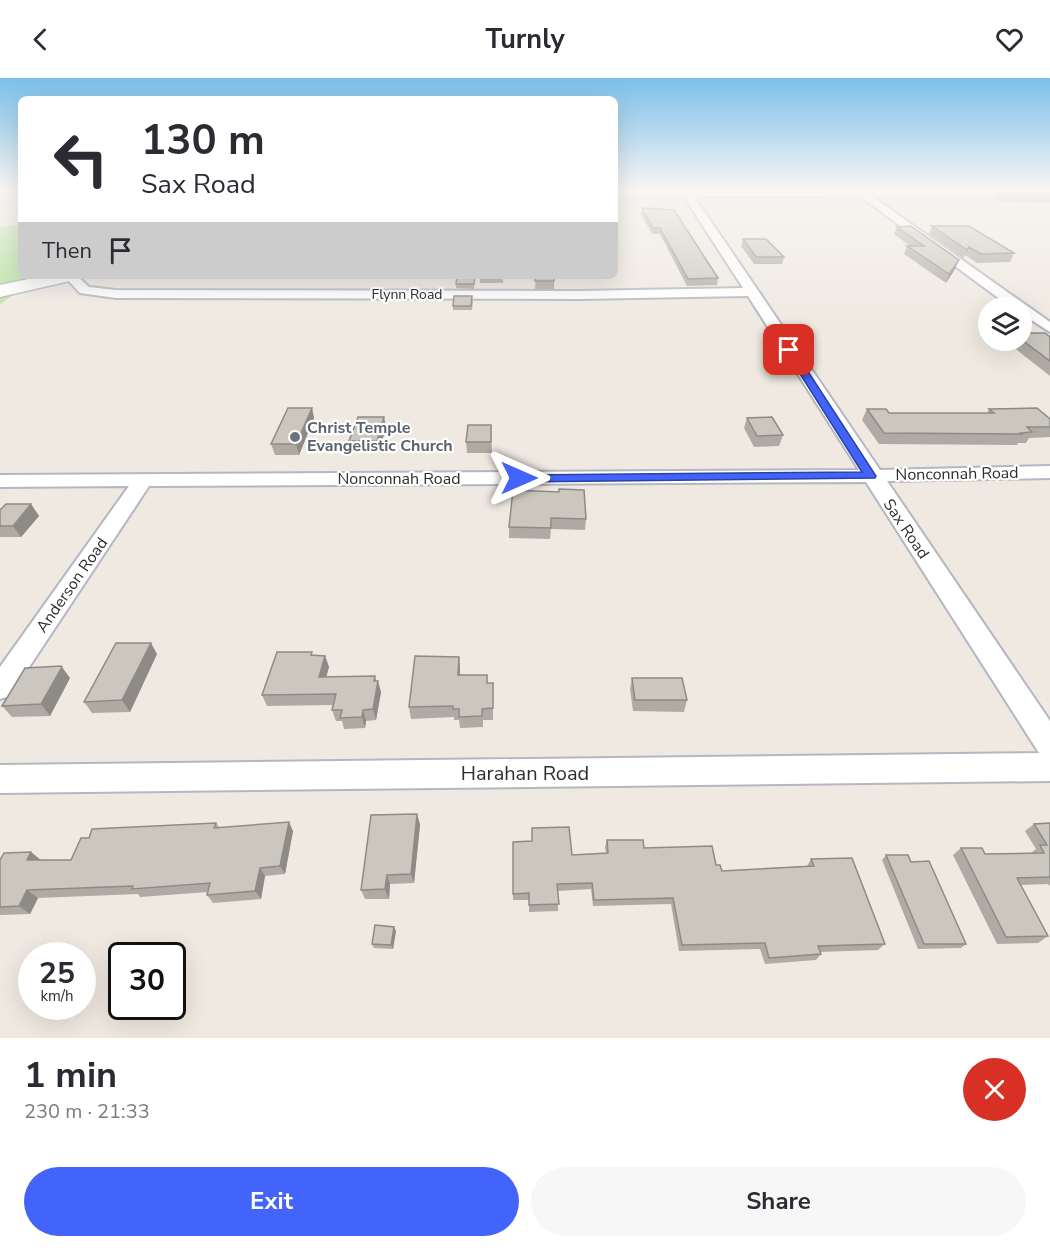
<!DOCTYPE html>
<meta charset="utf-8">
<style>
body{margin:0;font-family:"Nunito Sans",sans-serif;background:#f7f7f7;color:#2b2b33;height:100vh;display:flex;flex-direction:column;font-size:22px;white-space:nowrap}
*{box-sizing:border-box;margin:0}
p{font-size:20px;color:#7c7c81}
.icon{flex:none;width:33px;height:33px;fill:none;stroke:currentColor;stroke-width:2;stroke-linecap:round;stroke-linejoin:round}
.map{position:relative;height:960px;overflow:hidden}
.side{display:flex;flex-direction:column;background:#fff;flex:1}
.side>*{flex:none}
.banner{position:absolute;left:18px;top:18px;width:600px;height:183px;border-radius:9px;box-shadow:0 6px 24px #0002;background:#fff;color:#2b2b33;overflow:hidden}
.fabs{position:absolute;left:978px;top:219px;display:grid;gap:12px}
.fabs a{display:grid;place-items:center;width:54px;height:54px;border-radius:50%;background:#fff;box-shadow:0 6px 24px #0002;font-size:30px}
.speed{position:absolute;left:18px;top:864px;display:flex;gap:12px;font-size:30px;font-weight:700;text-align:center}
.speed>*{display:grid;place-content:center;width:78px;height:78px;border-radius:50%;background:#fff;box-shadow:0 6px 24px #0002;line-height:1}
.speed small{font-size:15px;font-weight:400}
.speed .limit{border:3px solid #111;border-radius:9px;background:#fff;color:#111}
.pin{position:absolute;display:grid;place-items:center;width:51px;height:51px;color:#fff;margin:-26px;border-radius:12px;box-shadow:0 3px 9px #0006}
.me{position:absolute;width:66px;margin:-33px;rotate:90deg;stroke-linejoin:round;filter:drop-shadow(0 0 4px #0008)}
.turn{display:flex;align-items:center;gap:21px;height:126px;padding:0 24px;font-size:27px}
.turn .icon{width:78px;height:78px;stroke-width:2.5}
.turn b{display:block;font-size:42px;line-height:51px}
.then{display:flex;align-items:center;height:57px;padding:0 24px;background:#0003;gap:12px;font-size:22px}
.round{display:grid;place-items:center;flex:none;width:63px;height:63px;border-radius:32px;background:#f7f7f7}
.headline{display:flex;align-items:center;justify-content:space-between;height:102px;padding:0 24px}
h1{font-size:36px;font-weight:700;line-height:45px}
.primary-button{display:flex;gap:12px;margin-top:auto;padding:12px 24px}
.primary-button a{flex:1;height:69px;border-radius:36px;background:#4264fb;color:#fff;font-size:24px;font-weight:700;line-height:69px;text-align:center}
.primary-button a+a{background:#f7f7f7;color:#2b2b33}
header{display:flex;justify-content:space-between;align-items:center;height:78px;padding:0 24px;background:#fff;font-size:27px;font-weight:700}
.map>svg:first-child{display:block}
.green{fill:#b6e59e}
.lines{fill:none;stroke-linecap:round;stroke-linejoin:round}
.street-casing{stroke:#b4b7c1;stroke-width:4}
.secondary-casing{stroke:#b4b7c1;stroke-width:3}
.street{fill:#fff;fill-rule:evenodd}
.secondary{fill:#fff;fill-rule:evenodd}
.wall{fill:#afaba4}
.shaded-wall{fill:#8e8b86}
.building{fill:#cbc7bf;stroke:#8e8b86;stroke-width:1.5}
.route{fill:#4264fb;stroke:#2b41a3;stroke-width:1.5}
.worship-dot{fill:#6b7280;stroke:#fff;stroke-width:2}
.labels{text-anchor:middle;dominant-baseline:central;stroke-width:4.5;stroke-linejoin:round;paint-order:stroke}
.far-street-label{font-size:14px;fill:#2e2e2e;stroke:#fff}
.worship-label{font-size:16px;font-weight:bold;fill:#5b616d;stroke:#fff;text-anchor:start}
.street-label{font-size:16px;fill:#2e2e2e;stroke:#fff}
.near-street-label{font-size:20px;fill:#2e2e2e;stroke:#fff}
</style>
<header><svg class="icon" aria-label="back" viewBox="0 0 24 24"><path d="M15 5l-7 7 7 7"/></svg>Turnly<svg class="icon" aria-label="heart" viewBox="0 0 24 24"><path d="M12 20l-8-8c-3-5 5-10 8-4 3-6 11-1 8 4z"/></svg></header>
<div class="map">
<svg width="1050" height="960" viewBox="0 0 1050 960">
<rect width="100%" height="100%" fill="#efe9e1"/>
<!-- green -->
<path class="green" d="M 21,147 L 21,198 L 42,198 L 0,226 L 0,149 Z"/>
<g class="lines">
<!-- street casing -->
<g class="street-casing">
<path id="street" d="M 686,111 L 691,114 L 880,392 L 1050,388 L 1050,400 L 887,403 L 1050,643 L 1050,703 L 0,715 L 0,687 L 1039,675 L 866,404 L 149,408 L 10,618 L 0,621 L 0,589 L 129,408 L 0,409 L 0,397 L 859,392 L 748,218 L 579,221 L 116,220 L 80,215 L 64,198 L 77,198 L 89,209 L 116,212 L 579,213 L 743,210 L 681,114 Z
M 857,112 L 863,112 L 1050,244 L 1050,254 L 1022,236 L 1022,230 L 1012,230 L 857,116 Z"/>
</g>
<!-- secondary casing -->
<g class="secondary-casing">
<path id="secondary" d="M 615,111 L 1050,111 L 1050,117 L 615,119 Z
M 43,198 L 77,198 L 74,202 L 0,219 L 0,207 Z"/>
</g>
<!-- street -->
<use href="#street" class="street"/>
<!-- secondary -->
<use href="#secondary" class="secondary"/>
</g>
<!-- wall -->
<path class="wall" d="M 997,112 L 1050,115 L 1050,125 L 1003,124 L 994,120 Z
M 642,130 L 718,200 L 717,207 L 687,208 L 660,156 L 652,156 L 641,136 Z
M 932,148 L 1014,175 L 1010,184 L 977,185 L 965,177 L 963,180 L 929,156 Z
M 897,149 L 955,191 L 946,205 L 904,176 L 907,168 L 910,168 L 894,156 Z
M 743,161 L 784,179 L 782,186 L 754,186 L 741,168 Z
M 457,198 L 475,198 L 474,211 L 456,210 Z
M 480,198 L 503,198 L 503,205 L 480,205 Z
M 536,198 L 554,198 L 554,211 L 535,211 Z
M 473,223 L 472,232 L 453,232 L 453,228 Z
M 1022,255 L 1050,259 L 1050,298 L 1008,265 L 1009,262 L 1022,262 Z
M 312,330 L 314,340 L 299,377 L 275,377 L 271,366 Z
M 867,331 L 889,335 L 987,335 L 989,331 L 1050,341 L 1050,359 L 1029,360 L 1026,365 L 1018,365 L 1017,367 L 879,366 L 862,342 Z
M 747,340 L 783,357 L 779,368 L 754,369 L 744,350 Z
M 491,347 L 492,375 L 467,375 L 466,364 Z
M 386,349 L 379,374 L 351,374 L 349,363 Z
M 559,414 L 586,441 L 585,452 L 551,451 L 550,461 L 509,460 L 509,449 Z
M 31,426 L 39,438 L 21,459 L 0,459 L 0,432 Z
M 157,576 L 130,634 L 92,635 L 84,624 Z
M 313,577 L 325,578 L 329,589 L 326,599 L 376,603 L 381,614 L 376,642 L 366,643 L 365,650 L 344,651 L 342,643 L 336,643 L 332,632 L 333,627 L 267,628 L 262,617 Z
M 459,579 L 460,597 L 487,597 L 488,605 L 493,616 L 493,642 L 483,642 L 483,649 L 460,650 L 459,642 L 454,642 L 454,639 L 411,641 L 409,629 Z
M 70,600 L 50,638 L 12,639 L 2,628 Z
M 632,600 L 687,622 L 684,634 L 633,633 L 630,611 Z
M 417,736 L 420,747 L 414,805 L 390,806 L 389,821 L 365,821 L 361,812 Z
M 216,745 L 219,749 L 293,753 L 285,796 L 265,798 L 261,821 L 213,825 L 207,817 L 208,814 L 140,819 L 138,816 L 38,820 L 30,836 L 0,837 L 0,782 L 71,782 L 89,760 Z
M 1050,745 L 1050,808 L 1048,806 L 1020,807 L 1048,858 L 1038,865 L 997,866 L 953,777 L 961,770 L 985,776 L 1031,776 L 1031,775 L 1036,771 L 1025,753 L 1034,746 Z
M 607,762 L 644,770 L 716,787 L 722,793 L 807,788 L 811,781 L 885,866 L 878,872 L 820,874 L 821,876 L 816,882 L 765,886 L 760,871 L 679,873 L 671,826 L 593,828 L 591,811 L 558,813 L 558,833 L 529,834 L 529,822 L 513,822 L 513,764 L 572,777 L 606,775 L 605,769 Z
M 886,777 L 966,866 L 961,870 L 918,871 L 882,782 Z
M 396,853 L 393,871 L 374,870 L 372,866 Z"/>
<!-- shaded-wall -->
<path class="shaded-wall" d="M 959,182 L 955,191 L 946,205 L 949,196 Z
M 312,330 L 314,340 L 299,377 L 296,366 Z
M 384,339 L 386,349 L 379,374 L 377,363 Z
M 31,426 L 39,438 L 21,459 L 13,448 Z
M 151,565 L 157,576 L 130,634 L 122,622 Z
M 325,578 L 329,589 L 323,611 L 319,599 Z
M 459,579 L 460,590 L 460,609 L 458,597 Z
M 62,589 L 70,600 L 50,638 L 41,626 Z
M 375,598 L 377,607 L 378,603 L 381,614 L 376,642 L 373,631 Z
M 363,632 L 366,643 L 365,650 L 362,639 Z
M 417,736 L 420,747 L 414,805 L 411,796 Z
M 289,744 L 293,753 L 285,796 L 280,788 Z
M 31,774 L 41,782 L 27,782 Z
M 260,790 L 265,798 L 261,821 L 255,813 Z
M 387,797 L 390,806 L 389,821 L 385,811 Z
M 27,812 L 38,820 L 30,836 L 19,828 Z
M 394,849 L 396,853 L 393,871 L 391,867 Z"/>
<!-- building -->
<path class="building" d="M 997,112 L 1041,112 L 1050,115 L 1050,117 L 1006,117 Z
M 642,130 L 674,132 L 718,200 L 688,201 L 660,150 L 653,150 Z
M 911,148 L 959,182 L 949,196 L 907,168 L 924,168 L 897,149 Z
M 932,148 L 969,148 L 1014,175 L 981,176 L 969,169 L 967,172 Z
M 743,161 L 766,161 L 784,179 L 756,179 Z
M 457,198 L 475,198 L 474,206 L 456,206 Z
M 480,198 L 503,198 L 502,200 L 480,200 Z
M 536,198 L 554,198 L 554,203 L 535,203 Z
M 454,218 L 472,218 L 471,228 L 453,228 Z
M 1022,255 L 1045,255 L 1050,259 L 1050,283 L 1022,262 Z
M 288,330 L 312,330 L 296,366 L 271,366 Z
M 1037,330 L 1050,341 L 1050,349 L 1027,349 L 1032,354 L 1021,355 L 1023,356 L 884,355 L 867,331 L 886,331 L 889,335 L 994,335 L 989,331 Z
M 358,339 L 384,339 L 377,363 L 349,363 Z
M 772,339 L 783,357 L 757,358 L 747,340 Z
M 468,347 L 491,347 L 491,364 L 466,364 Z
M 559,411 L 584,412 L 586,441 L 551,440 L 551,450 L 509,449 L 513,412 L 559,414 Z
M 6,426 L 31,426 L 13,448 L 0,448 L 0,432 Z
M 116,565 L 151,565 L 122,622 L 84,624 Z
M 277,574 L 312,574 L 311,577 L 325,578 L 319,599 L 375,598 L 374,603 L 378,603 L 373,631 L 363,632 L 362,639 L 340,640 L 342,632 L 332,632 L 336,616 L 262,617 Z
M 415,578 L 459,579 L 458,597 L 487,597 L 487,605 L 493,605 L 493,630 L 482,631 L 482,638 L 459,639 L 459,631 L 453,631 L 453,628 L 409,629 Z
M 61,588 L 62,589 L 41,626 L 2,628 L 25,590 Z
M 632,600 L 682,600 L 687,622 L 635,622 Z
M 417,736 L 411,796 L 387,797 L 385,811 L 361,812 L 371,737 Z
M 289,744 L 280,788 L 260,790 L 255,813 L 207,817 L 210,805 L 132,811 L 133,808 L 27,812 L 19,828 L 0,829 L 0,782 L 4,775 L 31,774 L 27,782 L 71,782 L 81,760 L 89,760 L 92,751 L 216,745 L 214,750 Z
M 1050,745 L 1050,799 L 1017,800 L 1048,858 L 1006,859 L 961,770 L 982,770 L 985,776 L 1044,775 L 1040,767 L 1047,767 L 1034,746 Z
M 569,749 L 572,777 L 608,775 L 607,762 L 643,762 L 644,770 L 712,768 L 716,787 L 720,787 L 722,793 L 814,788 L 811,781 L 852,780 L 885,866 L 818,868 L 821,876 L 769,880 L 765,865 L 682,867 L 673,820 L 594,822 L 592,805 L 557,806 L 559,826 L 529,827 L 529,815 L 513,816 L 513,764 L 532,763 L 532,750 Z
M 886,777 L 908,777 L 911,784 L 929,783 L 966,866 L 924,866 Z
M 375,847 L 394,849 L 391,867 L 372,866 Z"/>
<!-- sky -->
<linearGradient id="sky" x2="0" y2="1"><stop stop-color="#7abfeb"/><stop offset="0.45" stop-color="#f8f5f2"/><stop offset="1" stop-color="#f8f5f2" stop-opacity="0"/></linearGradient>
<rect width="1050" height="246" fill="url(#sky)"/>
<!-- route -->
<path class="route" d="M 786,270 L 794,272 L 876,398 L 875,400 L 519,404 L 513,400 L 519,397 L 862,394 L 785,272 Z"/>
<!-- markers -->
<circle class="worship-dot" cx="295" cy="359" r="6"/>
<g class="labels">
<!-- far-street labels -->
<g class="far-street-label">
<text x="407" y="216">Flynn Road</text>
</g>
<!-- worship labels -->
<g class="worship-label">
<text x="307" y="350">Christ Temple<tspan x="307" dy="18">Evangelistic Church</tspan></text>
</g>
<!-- street labels -->
<g class="street-label">
<text transform="translate(957 396) rotate(-1)">Nonconnah Road</text>
<text x="399" y="401">Nonconnah Road</text>
<text transform="translate(906 451) rotate(56)">Sax Road</text>
<text transform="translate(72 507) rotate(-55)">Anderson Road</text>
</g>
<!-- near-street labels -->
<g class="near-street-label">
<text x="525" y="695">Harahan Road</text>
</g>
</g>
</svg>
<div class="fabs">
<a><svg class="icon" aria-label="layers" viewBox="0 0 24 24"><path d="M12 4l9 5-9 5-9-5zM3 14l9 5 9-5"/></svg></a>
</div>
<div class="speed"><div>25<small>km/h</small></div><div class="limit">30</div></div>
<div class="pin" style="left:789px;top:272px;background:#d93025"><svg class="icon" aria-label="arrive" viewBox="0 0 24 24"><path d="M6 21V4h12l-3 4 3 4H6"/></svg></div>
<svg class="me" style="left:519px;top:400px" viewBox="-20 -20 40 40"><path d="M0-17L14 15 0 8-14 15z" fill="#4264fb" stroke="#fff" stroke-width="4"/></svg>
<div class="banner">
<div class="turn"><svg class="icon" aria-label="left" viewBox="0 0 24 24"><path d="M17 20v-9H6M10 6l-5 5 5 5"/></svg><div><b>130 m</b>Sax Road</div></div>
<div class="then">Then<svg class="icon" aria-label="arrive" viewBox="0 0 24 24"><path d="M6 21V4h12l-3 4 3 4H6"/></svg></div>
</div>
</div>
<section class="side">
<div class="headline"><div><h1>1 min</h1><p>230 m · 21:33</p></div><a class="round" style="background:#d93025;color:#fff"><svg class="icon" aria-label="close" viewBox="0 0 24 24"><path d="M6 6l12 12M18 6L6 18"/></svg></a></div>
<div class="primary-button"><a>Exit</a><a>Share</a></div>
</section>
